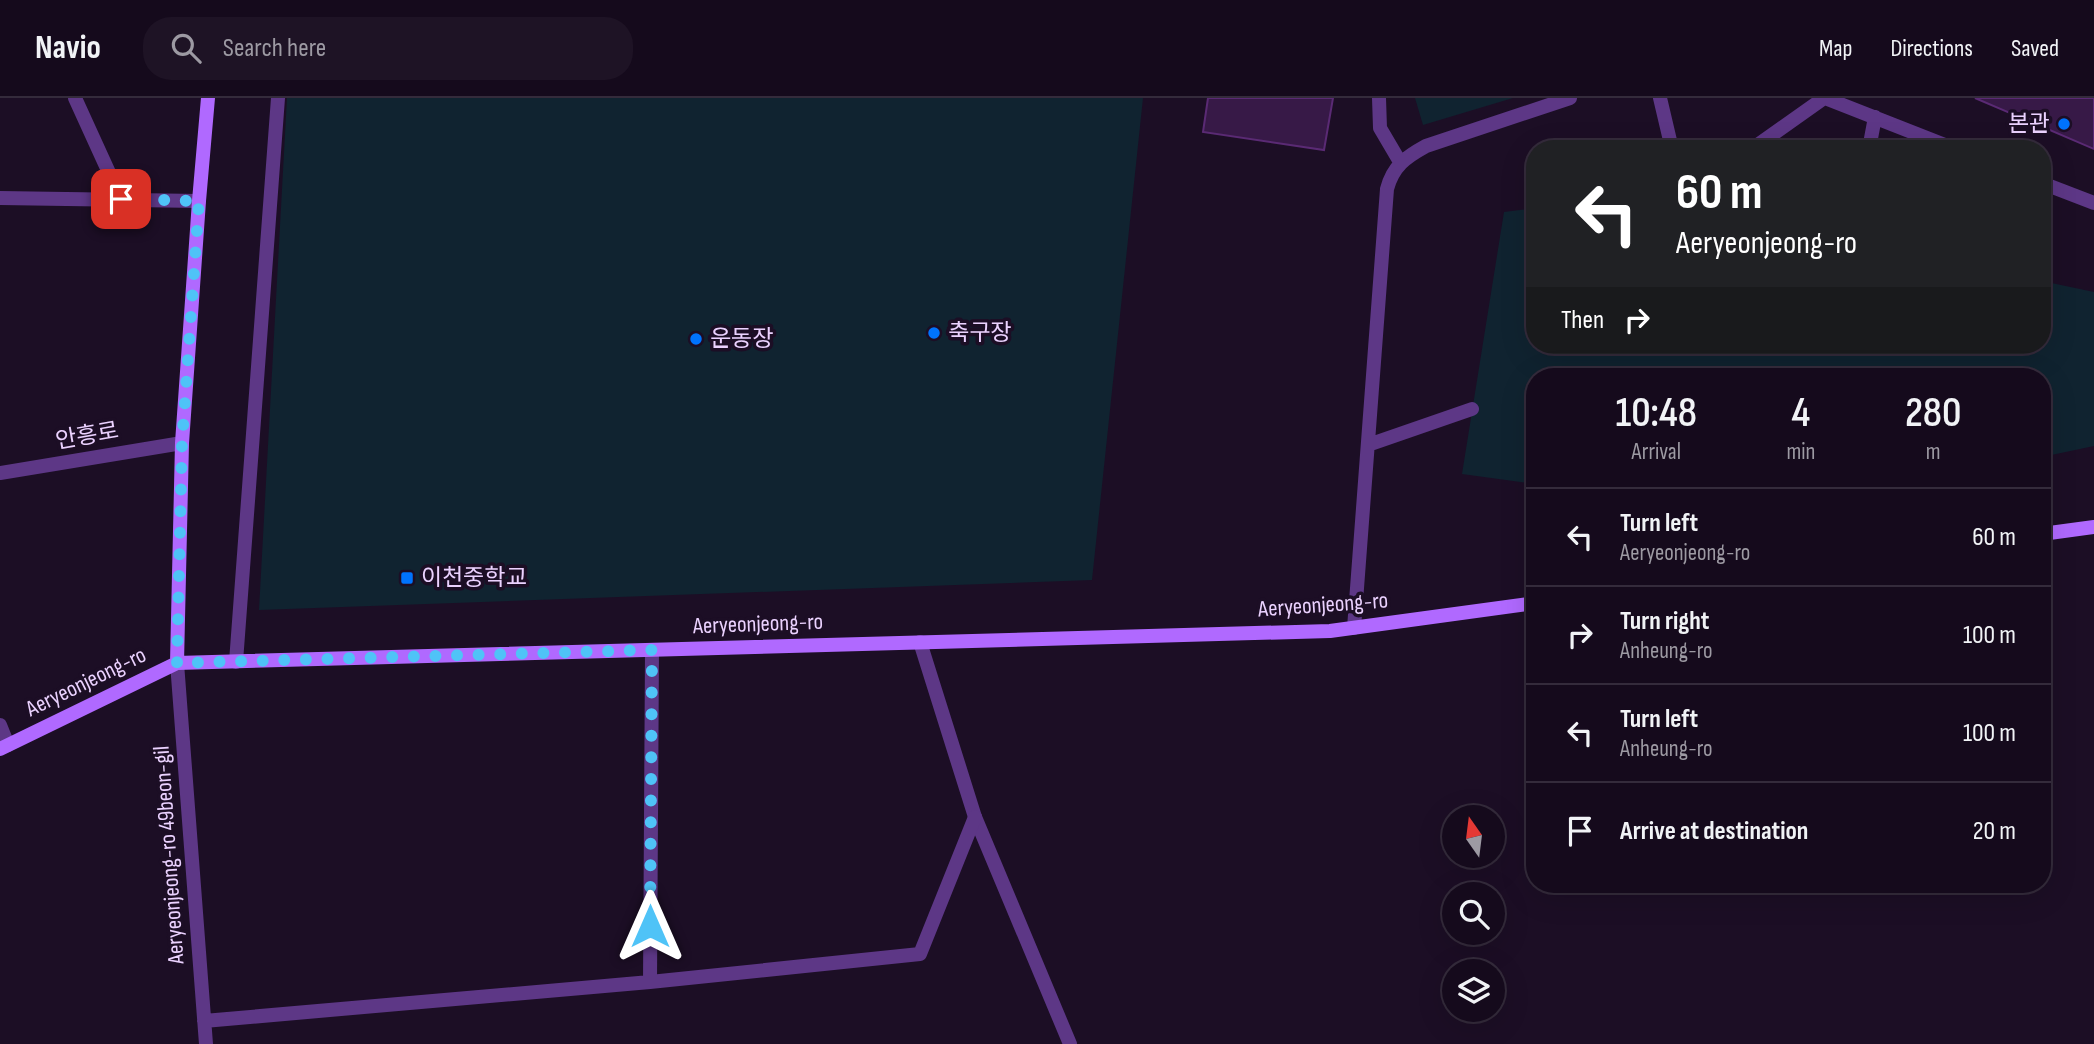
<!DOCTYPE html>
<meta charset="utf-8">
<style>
body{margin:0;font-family:"Sofia Sans Condensed","Noto Sans KR",sans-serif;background:#1e1325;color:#f1f3f6;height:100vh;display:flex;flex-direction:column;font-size:26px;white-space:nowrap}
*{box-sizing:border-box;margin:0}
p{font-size:23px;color:#9d9aa3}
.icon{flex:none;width:38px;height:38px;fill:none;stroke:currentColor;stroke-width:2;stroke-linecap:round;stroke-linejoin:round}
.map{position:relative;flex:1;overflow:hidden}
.details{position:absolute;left:1526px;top:270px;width:525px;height:525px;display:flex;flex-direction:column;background:#150a1c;border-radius:28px;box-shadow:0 7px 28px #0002,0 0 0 2px #342b3b}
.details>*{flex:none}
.hud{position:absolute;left:1526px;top:42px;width:525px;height:214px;border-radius:28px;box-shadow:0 7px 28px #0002,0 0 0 2px #342b3b;background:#202124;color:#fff;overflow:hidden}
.needle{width:46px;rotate:346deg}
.tools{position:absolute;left:1442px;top:707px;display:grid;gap:14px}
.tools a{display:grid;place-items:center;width:63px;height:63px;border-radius:50%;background:#150a1c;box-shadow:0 7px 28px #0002,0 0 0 2px #342b3b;font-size:35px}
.pin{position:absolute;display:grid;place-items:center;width:60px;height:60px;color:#fff;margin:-30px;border-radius:14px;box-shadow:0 4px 10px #0006}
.me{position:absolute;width:77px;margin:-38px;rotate:0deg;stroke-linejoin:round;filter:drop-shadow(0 0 5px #0008)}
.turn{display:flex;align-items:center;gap:24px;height:147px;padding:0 35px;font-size:32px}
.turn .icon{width:91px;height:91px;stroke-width:2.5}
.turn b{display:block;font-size:49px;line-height:60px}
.then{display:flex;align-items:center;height:66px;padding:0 35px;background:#0003;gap:14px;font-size:26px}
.eta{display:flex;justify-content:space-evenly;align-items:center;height:119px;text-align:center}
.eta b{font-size:42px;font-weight:600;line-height:49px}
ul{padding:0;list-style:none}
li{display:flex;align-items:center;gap:21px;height:98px;padding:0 35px;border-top:2px solid #342b3b}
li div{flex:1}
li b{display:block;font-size:26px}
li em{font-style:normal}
header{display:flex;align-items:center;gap:42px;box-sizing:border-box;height:98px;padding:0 35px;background:#150a1c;border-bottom:2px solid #342b3b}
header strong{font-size:33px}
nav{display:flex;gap:38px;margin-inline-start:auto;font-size:24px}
.search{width:490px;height:63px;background:#1e1325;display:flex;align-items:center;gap:18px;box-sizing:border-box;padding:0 24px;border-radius:28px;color:#9d9aa3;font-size:26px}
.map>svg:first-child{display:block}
.green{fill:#102330}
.building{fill:#371947;stroke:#5a2a74;stroke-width:2}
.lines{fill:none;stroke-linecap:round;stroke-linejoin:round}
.lane{stroke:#5d3786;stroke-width:14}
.street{stroke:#5d3786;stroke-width:14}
.secondary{stroke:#b069ff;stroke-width:14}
.route{stroke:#4fc3f7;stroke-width:12;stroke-dasharray:0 21.6}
.poi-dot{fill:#0073fd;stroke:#1c0e25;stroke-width:2.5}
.labels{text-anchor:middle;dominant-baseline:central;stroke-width:7;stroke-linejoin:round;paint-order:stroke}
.poi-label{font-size:23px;fill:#ebd2ff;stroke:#1c0e25;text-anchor:start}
.street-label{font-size:23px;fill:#ebd2ff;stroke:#1c0e25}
</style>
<header>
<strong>Navio</strong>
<div class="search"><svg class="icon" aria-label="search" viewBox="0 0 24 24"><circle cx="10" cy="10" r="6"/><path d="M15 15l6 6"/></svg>Search here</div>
<nav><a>Map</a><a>Directions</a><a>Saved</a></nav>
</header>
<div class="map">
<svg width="2094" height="946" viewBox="0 0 2094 946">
<rect width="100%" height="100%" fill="#1c0e25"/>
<!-- green -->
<path class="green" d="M 287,0 L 1143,0 L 1092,482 L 259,512 Z
M 1415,0 L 1513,0 L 1423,27 Z
M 1535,110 L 1535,247 L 2042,247 L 2042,183 L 2094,194 L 2094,348 L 2042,359 L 2042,278 L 1535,278 L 1535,386 L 1462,376 L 1504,114 Z"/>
<!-- building -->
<path class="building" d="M 1208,0 L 1333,0 L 1324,52 L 1203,34 Z
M 1975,0 L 2094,0 L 2094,51 Z"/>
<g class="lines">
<!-- lane -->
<path class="lane" d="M 1379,0 L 1380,30 L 1400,64
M 1660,0 L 1672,51
M 1825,0 L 1955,51
M 1752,51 L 1824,0
M 1869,51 L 1875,19
M 2042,85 L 2094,105
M 1368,347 L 1472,311
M 1354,530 L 1387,91 C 1393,68 1406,59 1426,48 L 1570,0
M 920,544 L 975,719 L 1070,946
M 236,564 L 278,0
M 0,627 L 8,647"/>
<!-- street -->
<path class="street" d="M 75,0 L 121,101
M 0,100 L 199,103
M 0,375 L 182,345
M 177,565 L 206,946
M 650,884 L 652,552
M 204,923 L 650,884 L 920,856 L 975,719"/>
<!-- secondary -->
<path class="secondary" d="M 2042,436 L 2094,429
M 177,565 L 182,345 L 199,103 L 208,0
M 0,651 L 177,565 L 1330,533 L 1535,505"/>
</g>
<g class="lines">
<!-- route -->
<path class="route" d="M 121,101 L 199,103 L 182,345 L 177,565 L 652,552 L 650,828"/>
</g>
<!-- markers -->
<g class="poi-dot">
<circle cx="2064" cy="26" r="7"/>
<circle cx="934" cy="235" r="7"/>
<circle cx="696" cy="241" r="7"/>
<rect x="400" y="473" width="14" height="14" rx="3.5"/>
</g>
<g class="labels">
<!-- poi labels -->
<g class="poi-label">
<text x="2050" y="26" text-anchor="end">본관</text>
<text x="948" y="235">축구장</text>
<text x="710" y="241">운동장</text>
<text x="421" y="480">이천중학교</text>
</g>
<!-- street labels -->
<g class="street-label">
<text transform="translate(87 338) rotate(-10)">안흥로</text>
<text transform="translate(1323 507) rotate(-4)">Aeryeonjeong-ro</text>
<text transform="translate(758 526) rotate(-2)">Aeryeonjeong-ro</text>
<text transform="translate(86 584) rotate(-26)">Aeryeonjeong-ro</text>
<text transform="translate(169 757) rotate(-94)">Aeryeonjeong-ro 49beon-gil</text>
</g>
</g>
</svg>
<div class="tools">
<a><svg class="needle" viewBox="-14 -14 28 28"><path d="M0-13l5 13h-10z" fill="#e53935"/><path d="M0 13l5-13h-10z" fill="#9d9aa3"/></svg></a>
<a><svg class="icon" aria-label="search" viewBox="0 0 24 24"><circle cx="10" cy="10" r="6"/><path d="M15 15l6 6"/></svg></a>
<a><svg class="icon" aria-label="layers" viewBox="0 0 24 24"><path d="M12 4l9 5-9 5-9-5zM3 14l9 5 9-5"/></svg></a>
</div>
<div class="pin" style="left:121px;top:101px;background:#d93025"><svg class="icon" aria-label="arrive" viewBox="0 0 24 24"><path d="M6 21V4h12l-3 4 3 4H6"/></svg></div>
<svg class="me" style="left:650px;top:828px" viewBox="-20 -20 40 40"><path d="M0-17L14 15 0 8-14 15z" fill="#4fc3f7" stroke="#fff" stroke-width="4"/></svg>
<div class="hud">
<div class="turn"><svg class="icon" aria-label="left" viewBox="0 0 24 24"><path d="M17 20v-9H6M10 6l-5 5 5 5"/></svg><div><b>60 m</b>Aeryeonjeong-ro</div></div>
<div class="then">Then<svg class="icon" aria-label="right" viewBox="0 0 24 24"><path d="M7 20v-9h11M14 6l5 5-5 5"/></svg></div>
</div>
<section class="details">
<div class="eta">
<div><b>10:48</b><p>Arrival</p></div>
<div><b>4</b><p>min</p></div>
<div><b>280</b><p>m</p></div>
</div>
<ul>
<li><svg class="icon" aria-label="left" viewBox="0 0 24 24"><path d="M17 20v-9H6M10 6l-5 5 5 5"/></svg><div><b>Turn left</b><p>Aeryeonjeong-ro</p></div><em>60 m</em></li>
<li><svg class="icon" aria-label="right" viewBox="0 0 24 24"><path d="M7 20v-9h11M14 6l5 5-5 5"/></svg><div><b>Turn right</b><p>Anheung-ro</p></div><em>100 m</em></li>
<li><svg class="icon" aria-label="left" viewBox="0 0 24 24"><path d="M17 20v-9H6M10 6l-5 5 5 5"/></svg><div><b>Turn left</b><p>Anheung-ro</p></div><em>100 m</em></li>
<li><svg class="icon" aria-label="arrive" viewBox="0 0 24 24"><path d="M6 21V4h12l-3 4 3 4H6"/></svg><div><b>Arrive at destination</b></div><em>20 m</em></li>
</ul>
</section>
</div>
